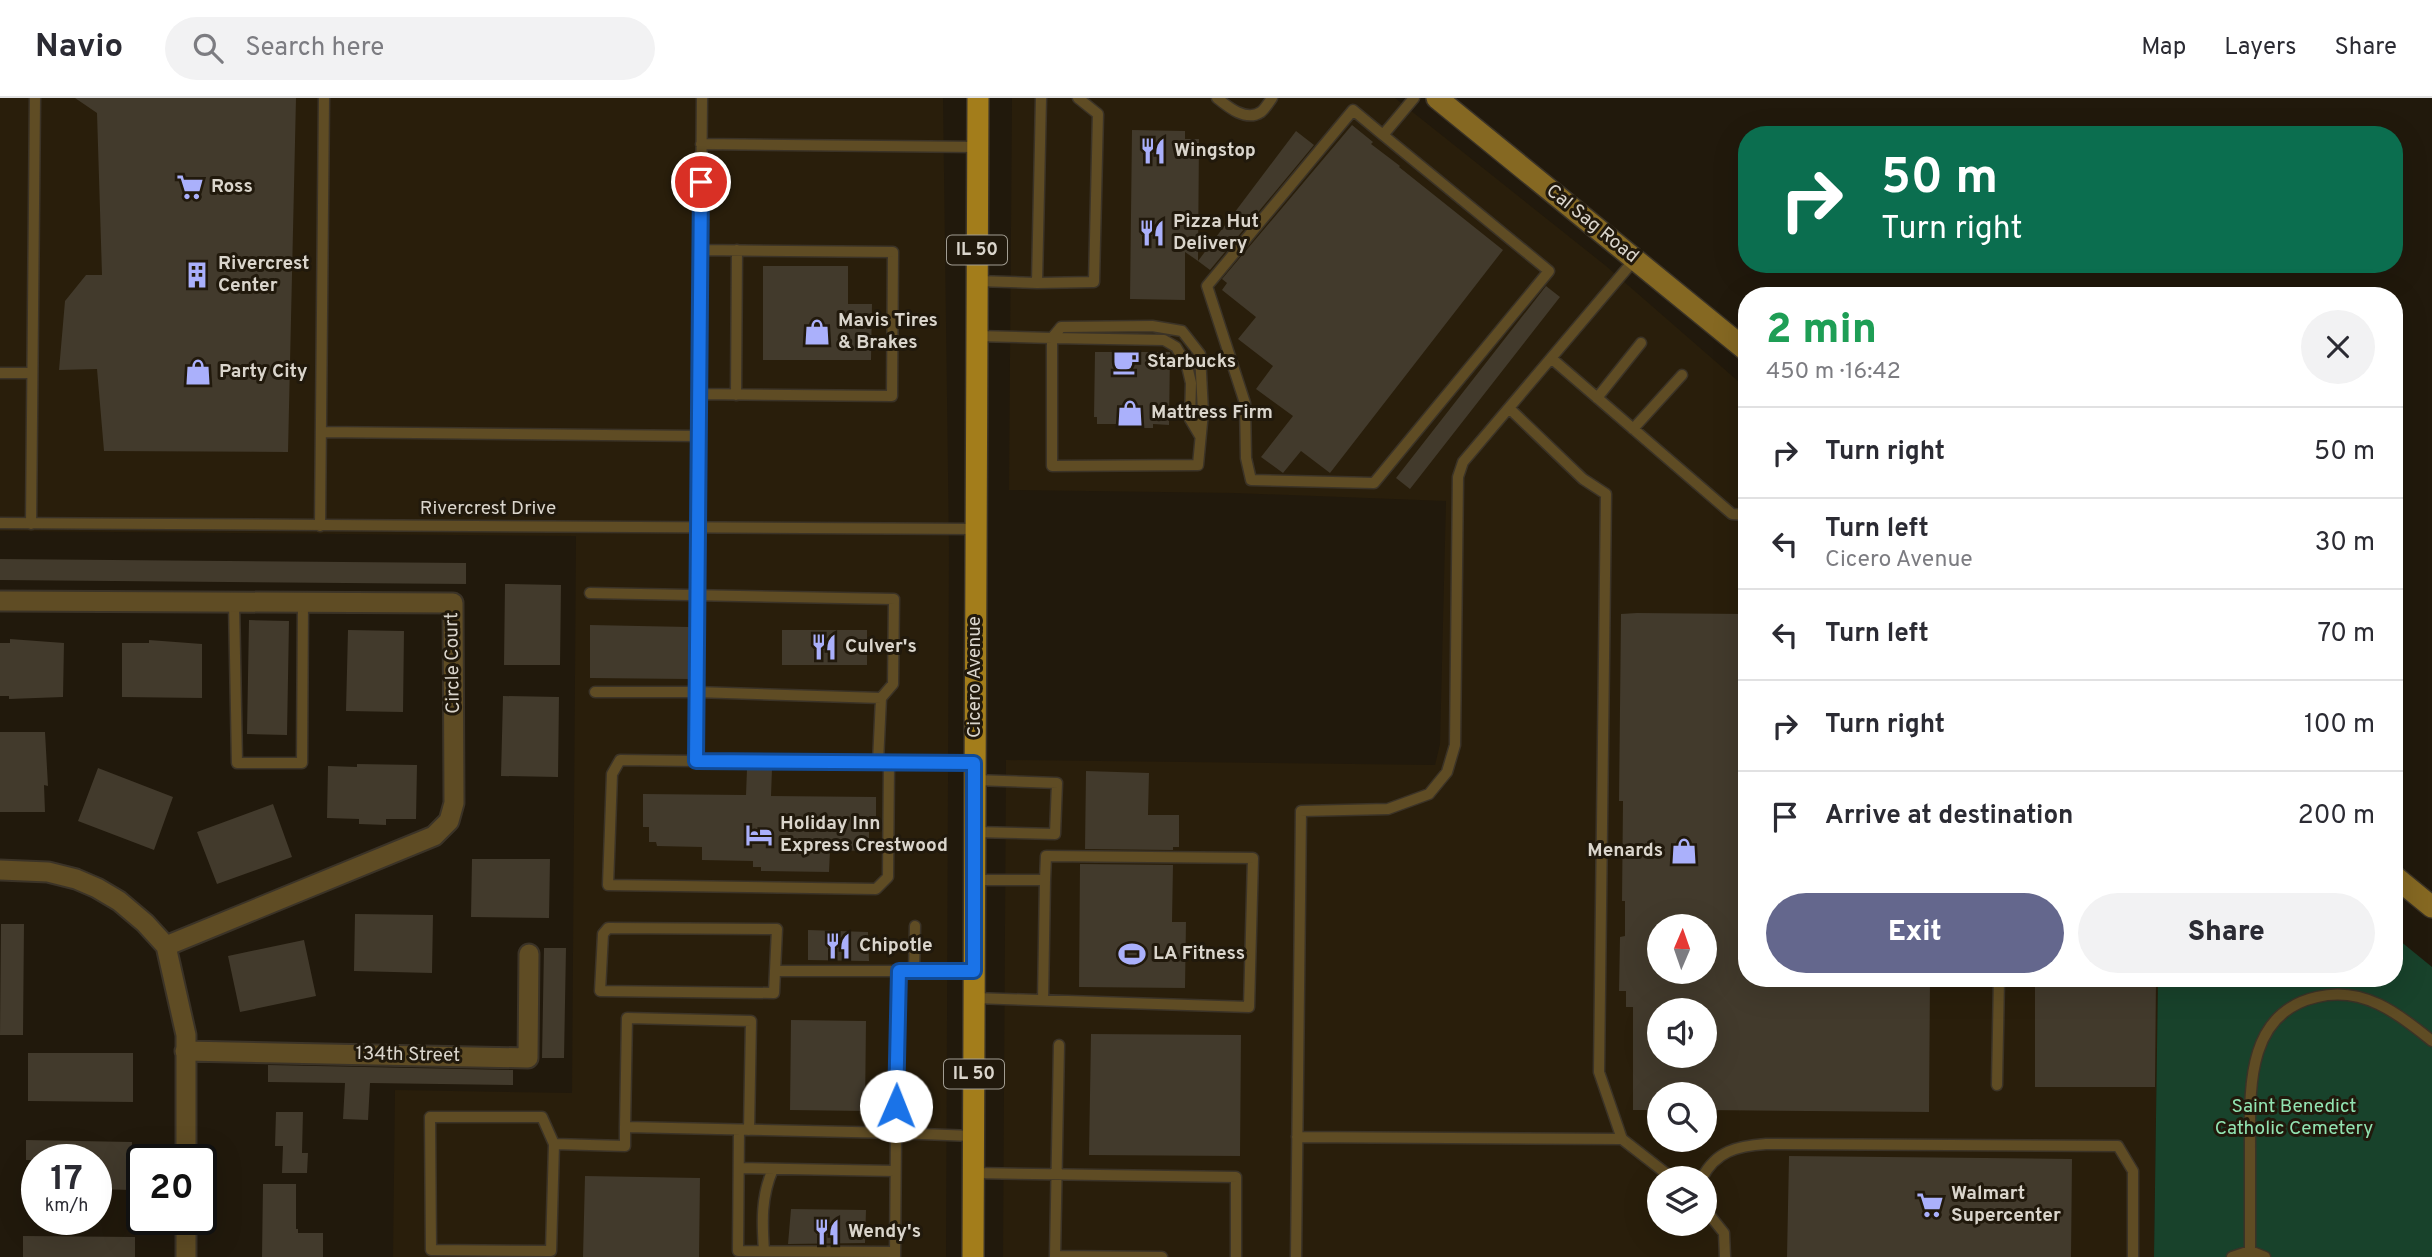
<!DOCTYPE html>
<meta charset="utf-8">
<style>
body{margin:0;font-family:Overpass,sans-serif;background:#f2f2f3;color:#2b2b33;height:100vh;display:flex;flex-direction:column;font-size:26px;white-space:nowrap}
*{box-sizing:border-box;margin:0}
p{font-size:23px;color:#7c7c81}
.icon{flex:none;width:38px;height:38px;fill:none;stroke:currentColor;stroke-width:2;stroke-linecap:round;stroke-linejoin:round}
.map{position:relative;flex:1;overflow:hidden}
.drawer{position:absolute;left:1738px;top:189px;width:665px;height:700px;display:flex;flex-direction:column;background:#fff;border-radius:28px;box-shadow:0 7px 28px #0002}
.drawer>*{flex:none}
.guide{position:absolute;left:1738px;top:28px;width:665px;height:147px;border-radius:28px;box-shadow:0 7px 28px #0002;background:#0b6e4f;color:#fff;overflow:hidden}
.needle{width:46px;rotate:2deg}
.controls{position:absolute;left:1647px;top:816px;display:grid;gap:14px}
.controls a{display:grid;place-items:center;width:70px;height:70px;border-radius:50%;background:#fff;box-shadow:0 7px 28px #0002;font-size:35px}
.speed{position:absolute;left:21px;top:1046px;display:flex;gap:14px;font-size:35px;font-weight:700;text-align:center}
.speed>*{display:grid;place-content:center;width:91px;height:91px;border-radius:50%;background:#fff;box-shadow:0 7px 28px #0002;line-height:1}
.speed small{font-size:18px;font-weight:400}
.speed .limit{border:4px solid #111;border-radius:10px;background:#fff;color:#111}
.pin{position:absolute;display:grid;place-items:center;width:60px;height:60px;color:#fff;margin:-30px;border:4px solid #fff;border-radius:50%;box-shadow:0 2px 7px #0007}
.me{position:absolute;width:77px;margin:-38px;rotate:1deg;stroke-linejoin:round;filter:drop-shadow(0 0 5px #0008)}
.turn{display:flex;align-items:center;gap:24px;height:147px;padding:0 28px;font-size:32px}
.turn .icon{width:91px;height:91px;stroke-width:2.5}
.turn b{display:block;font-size:49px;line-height:60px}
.round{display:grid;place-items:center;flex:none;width:74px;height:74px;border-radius:37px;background:#f2f2f3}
.summary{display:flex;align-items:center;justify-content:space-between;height:119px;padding:0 28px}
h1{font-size:42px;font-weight:800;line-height:52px;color:#1e9e55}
.action{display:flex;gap:14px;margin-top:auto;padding:14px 28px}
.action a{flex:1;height:80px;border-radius:42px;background:#64678d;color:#fff;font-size:28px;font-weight:800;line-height:80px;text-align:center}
.action a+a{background:#f2f2f3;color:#2b2b33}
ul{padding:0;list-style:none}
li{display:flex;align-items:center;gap:21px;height:91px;padding:0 28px;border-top:2px solid #e1e1e2}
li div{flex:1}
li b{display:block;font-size:26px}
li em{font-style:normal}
header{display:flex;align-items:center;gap:42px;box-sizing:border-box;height:98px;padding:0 35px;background:#fff;border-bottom:2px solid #e1e1e2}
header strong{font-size:33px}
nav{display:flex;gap:38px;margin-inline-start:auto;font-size:24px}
.search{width:490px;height:63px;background:#f2f2f3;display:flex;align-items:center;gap:18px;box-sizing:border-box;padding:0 24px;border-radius:38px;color:#7c7c81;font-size:26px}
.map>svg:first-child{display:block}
.built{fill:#291e0b;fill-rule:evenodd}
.green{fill:#18422b}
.building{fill:#423a2c;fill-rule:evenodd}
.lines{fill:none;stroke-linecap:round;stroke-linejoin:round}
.lane-casing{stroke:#3b3327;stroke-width:13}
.street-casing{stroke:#3b3327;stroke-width:23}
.secondary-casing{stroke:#3b3327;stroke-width:24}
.primary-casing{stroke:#3b3327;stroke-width:24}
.lane{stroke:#5f4c24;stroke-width:10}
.street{stroke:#5f4c24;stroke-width:19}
.secondary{stroke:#856822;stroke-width:21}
.primary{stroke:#a37d1b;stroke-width:21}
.route-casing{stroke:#114b97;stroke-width:18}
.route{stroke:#1a73e8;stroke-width:12}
.labels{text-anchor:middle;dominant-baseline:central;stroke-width:6;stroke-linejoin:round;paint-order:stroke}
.shield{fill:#21190c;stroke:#a29d92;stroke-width:2}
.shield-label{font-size:18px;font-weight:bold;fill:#dad5cc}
.poi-label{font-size:19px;font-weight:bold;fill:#dad5cc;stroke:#21190c;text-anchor:start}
.street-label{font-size:19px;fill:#dad5cc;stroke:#21190c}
.park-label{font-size:19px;fill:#92e4b2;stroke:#21190c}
</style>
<header>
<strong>Navio</strong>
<div class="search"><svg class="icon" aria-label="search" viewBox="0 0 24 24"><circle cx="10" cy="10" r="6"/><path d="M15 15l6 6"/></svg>Search here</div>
<nav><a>Map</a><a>Layers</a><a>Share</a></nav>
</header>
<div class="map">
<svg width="2432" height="1159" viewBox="0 0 2432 1159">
<rect width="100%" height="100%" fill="#21190c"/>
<!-- built -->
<path class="built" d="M 0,0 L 943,0 L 949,449 L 946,1159 L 393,1159 L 395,992 L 572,995 L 576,438 L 0,433 Z
M 1012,0 L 1395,0 L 1606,168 L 1746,290 L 1746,880 L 2158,880 L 2154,1159 L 1003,1159 L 1006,662 L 1435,667 L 1440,646 L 1446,403 L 1234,395 L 1009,392 ZM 1659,828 L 1704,828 L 1704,873 L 1659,873 ZM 1659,912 L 1704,912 L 1704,957 L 1659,957 ZM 1659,996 L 1704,996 L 1704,1041 L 1659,1041 ZM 1659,1080 L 1704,1080 L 1704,1125 L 1659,1125 Z"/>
<!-- green -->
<path class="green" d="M 2394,838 L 2432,869 L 2432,1159 L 2154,1159 L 2158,880 L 2394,880 Z"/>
<!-- building -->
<path class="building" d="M 75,0 L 296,0 L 288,354 L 104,353 L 97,271 L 59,272 L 65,203 L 86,177 L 102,177 L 97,15 Z
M 1352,27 L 1373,44 L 1371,46 L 1400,68 L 1399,69 L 1503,152 L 1330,375 L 1301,353 L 1283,375 L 1261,359 L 1293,318 L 1256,291 L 1273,268 L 1238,241 L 1256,219 L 1222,192 L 1227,185 L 1222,181 Z
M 1132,32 L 1185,33 L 1185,41 L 1199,41 L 1198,163 L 1185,154 L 1185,202 L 1130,201 Z
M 1296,33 L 1314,47 L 1210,172 L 1198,163 Z
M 763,168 L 848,168 L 848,206 L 872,206 L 871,262 L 763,262 Z
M 1546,188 L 1560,199 L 1410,391 L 1396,380 Z
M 1095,254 L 1170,254 L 1169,327 L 1153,326 L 1153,330 L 1128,330 L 1128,326 L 1097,326 L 1097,319 L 1094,319 Z
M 0,461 L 466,465 L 466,486 L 0,482 Z
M 505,486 L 561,487 L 560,567 L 504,567 Z
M 1637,515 L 1746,516 L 1746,880 L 1930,880 L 1929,1014 L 1704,1012 L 1704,996 L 1659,996 L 1659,1012 L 1633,1012 L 1633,909 L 1626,909 L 1626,893 L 1619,893 L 1620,839 L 1625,838 L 1625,803 L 1622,803 L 1623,703 L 1619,703 L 1621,516 ZM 1659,828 L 1704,828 L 1704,873 L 1659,873 ZM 1659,912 L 1704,912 L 1704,957 L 1659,957 Z
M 249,522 L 289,523 L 287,637 L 247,636 Z
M 590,527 L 689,529 L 688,581 L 590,580 Z
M 348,532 L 404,533 L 403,614 L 346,613 Z
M 782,532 L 867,532 L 867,567 L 782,567 Z
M 10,541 L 64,545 L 63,599 L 9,601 L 9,598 L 0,598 L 0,545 L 10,545 Z
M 149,542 L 202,546 L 202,600 L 122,599 L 122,545 L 149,545 Z
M 503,598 L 559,599 L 558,679 L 501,678 Z
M 0,634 L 45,634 L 48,688 L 44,687 L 45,714 L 0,714 Z
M 357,666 L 417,667 L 416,721 L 386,721 L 386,727 L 359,726 L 359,721 L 327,720 L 328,668 L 357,669 Z
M 98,670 L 173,699 L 154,752 L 78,723 Z
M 747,671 L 772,671 L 771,698 L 876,699 L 876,731 L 869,731 L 869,748 L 859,748 L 861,753 L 830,752 L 829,774 L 761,773 L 761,769 L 753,769 L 753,763 L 702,762 L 702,749 L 657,748 L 656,744 L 649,744 L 649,729 L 643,729 L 643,696 L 746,697 Z
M 1086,673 L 1149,675 L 1148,717 L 1179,717 L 1179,749 L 1173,749 L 1173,752 L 1085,751 Z
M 273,706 L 292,759 L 217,786 L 197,734 Z
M 472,761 L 550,761 L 549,820 L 471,819 Z
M 1080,766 L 1173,767 L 1172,824 L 1186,824 L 1185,890 L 1079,889 Z
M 355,816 L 433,817 L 432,875 L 354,873 Z
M 1,826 L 24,826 L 23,937 L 0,937 Z
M 808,832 L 868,834 L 869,863 L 808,862 Z
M 304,842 L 316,898 L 240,914 L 228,858 Z
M 544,850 L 566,850 L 564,960 L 542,960 Z
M 2035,880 L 2156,880 L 2155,989 L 2035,989 Z
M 791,922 L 866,923 L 865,1013 L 790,1012 Z
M 1091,936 L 1241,937 L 1240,1058 L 1089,1057 Z
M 28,955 L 133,955 L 133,1004 L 28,1003 Z
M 268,967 L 513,972 L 513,987 L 370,985 L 368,1022 L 343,1021 L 345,985 L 268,984 Z
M 276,1014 L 303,1014 L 302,1055 L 308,1055 L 307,1075 L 282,1075 L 283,1048 L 275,1048 Z
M 26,1042 L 132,1044 L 131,1092 L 96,1091 L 96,1062 L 26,1062 Z
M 1789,1058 L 2072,1061 L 2071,1159 L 1787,1159 Z
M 585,1078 L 700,1080 L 699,1159 L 583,1159 Z
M 263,1086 L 296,1086 L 296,1131 L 298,1131 L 298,1135 L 323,1135 L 323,1159 L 262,1159 Z
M 791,1111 L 866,1112 L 865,1145 L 788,1146 Z
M 23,1138 L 135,1139 L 135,1159 L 23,1159 Z"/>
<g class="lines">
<!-- lane casing -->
<g class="lane-casing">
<path id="lane" d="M 702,0 L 696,663 L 974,665
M 1217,0 C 1228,9 1246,24 1261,14 C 1265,11 1269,4 1272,0
M 1383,37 L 1353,12 L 1207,188 L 1245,305 L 1246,360 L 1251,382 L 1374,385 L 1549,173 L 1383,37 L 1414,0
M 701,46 L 977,49
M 977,183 L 1037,185 L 1041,0
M 1037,185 L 1094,184 L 1098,16 L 1078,0
M 976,238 L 1052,240 L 1052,368 L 1198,367 L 1203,314 L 1200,256 L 1182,233 L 1152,228 L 1061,229 L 1052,240
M 1052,240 L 1164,242 L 1176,249 L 1187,268 L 1191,285 L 1190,321 L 1200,338
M 1551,260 L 1732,416 L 1746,417
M 0,275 L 32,275
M 699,296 L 892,298 L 893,154 L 700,152
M 736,297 L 737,152
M 1597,300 L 1641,245
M 1509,310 L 1583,381 L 1606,396 L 1599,974 L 1622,1041
M 1633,331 L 1682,277
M 321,334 L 699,338
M 0,425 L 975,431
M 31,426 L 35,0
M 320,428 L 324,0
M 590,495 L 894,501 L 893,586 L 881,600 L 878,664
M 234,504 L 237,665 L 302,665 L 303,504
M 595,594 L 696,594 L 881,600
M 696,663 L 620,662 L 612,676 L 608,787 L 876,791 L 888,779 L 889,665
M 974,734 L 1055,736 L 1057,685 L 975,682
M 974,782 L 1045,782 L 1046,758 L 1253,760 L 1249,909 L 974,900
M 775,873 L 777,831 L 608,830 L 603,836 L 600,893 L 774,895 L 775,873 L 974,873
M 914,873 L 915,828
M 1043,902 L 1045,782
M 1059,947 L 1055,1158 L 1162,1159
M 1997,987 L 1999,880
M 625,1029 L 627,920 L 751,923 L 749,1032
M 739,1032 L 738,1153 L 895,1154
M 1297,1039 L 1622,1041 L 1672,1080
M 554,1046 L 542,1019 L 430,1019 L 431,1152 L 551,1153 L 554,1046 L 625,1048 L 625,1029 L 896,1035 L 899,873
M 739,1070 L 895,1073
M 974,1075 L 1236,1079 L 1236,1159
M 1702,1080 C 1716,1053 1737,1048 1766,1046 L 2118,1048 L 2133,1073 L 2133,1159
M 1704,1110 L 1724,1135 L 1725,1159
M 764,1153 C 762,1124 761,1098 773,1071
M 2250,1153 C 2250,1119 2250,1085 2250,1051 C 2250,993 2245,915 2317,899 C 2363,888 2398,915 2432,943
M 895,1158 L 896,1035 L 973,1038
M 1296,1159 L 1301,713 L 1388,711 L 1429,696 L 1447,674 L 1455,647 L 1458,379 L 1463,364 L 1635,161
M 2232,1159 L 2250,1153 L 2265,1159"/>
</g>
<!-- street casing -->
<g class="street-casing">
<path id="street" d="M 0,503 L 453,505 L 454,705 L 449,723 L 434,738 L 166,848
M 0,772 L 48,774 L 76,781 L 97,790 L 119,803 L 145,825 L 166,848 L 186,937 L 186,1062
M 185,953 L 528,960 L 529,856
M 186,1159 L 186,1122"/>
</g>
<!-- secondary casing -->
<g class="secondary-casing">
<path id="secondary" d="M 1437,0 L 1746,252
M 2394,778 L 2432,809"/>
</g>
<!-- primary casing -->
<g class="primary-casing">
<path id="primary" d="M 973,1159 L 978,0"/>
</g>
<!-- lane -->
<use href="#lane" class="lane"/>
<!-- street -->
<use href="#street" class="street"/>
<!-- secondary -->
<use href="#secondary" class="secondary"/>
<!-- primary -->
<use href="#primary" class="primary"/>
</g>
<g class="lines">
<!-- route casing -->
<g class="route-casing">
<path id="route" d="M 701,84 L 696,663 L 974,665 L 974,873 L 899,873 L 896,1008"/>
</g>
<!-- route -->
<use href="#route" class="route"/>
</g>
<!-- icons -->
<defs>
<g id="restaurant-bare" transform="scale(2.1)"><path d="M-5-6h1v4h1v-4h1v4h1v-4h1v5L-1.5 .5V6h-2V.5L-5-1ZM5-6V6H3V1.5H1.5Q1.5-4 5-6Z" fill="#aab0fb" stroke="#21190c" stroke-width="2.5" paint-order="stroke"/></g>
<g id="supermarket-bare" transform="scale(2.1)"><path d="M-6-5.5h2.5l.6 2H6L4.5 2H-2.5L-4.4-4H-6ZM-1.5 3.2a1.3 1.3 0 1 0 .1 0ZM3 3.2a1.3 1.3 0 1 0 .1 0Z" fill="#aab0fb" stroke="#21190c" stroke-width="2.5" paint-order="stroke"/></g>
<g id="building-bare" transform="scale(2.1)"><path d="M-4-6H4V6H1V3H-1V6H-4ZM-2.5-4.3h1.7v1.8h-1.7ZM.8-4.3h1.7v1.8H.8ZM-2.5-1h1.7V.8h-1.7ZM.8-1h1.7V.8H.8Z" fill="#aab0fb" stroke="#21190c" stroke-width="2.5" paint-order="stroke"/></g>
<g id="shop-bare" transform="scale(2.1)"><path d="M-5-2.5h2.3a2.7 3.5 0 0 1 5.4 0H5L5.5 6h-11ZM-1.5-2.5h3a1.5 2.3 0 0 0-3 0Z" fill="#aab0fb" stroke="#21190c" stroke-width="2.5" paint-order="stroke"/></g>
<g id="cafe-bare" transform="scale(2.1)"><path d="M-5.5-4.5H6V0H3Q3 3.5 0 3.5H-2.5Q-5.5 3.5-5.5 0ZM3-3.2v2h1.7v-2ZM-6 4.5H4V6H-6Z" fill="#aab0fb" stroke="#21190c" stroke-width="2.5" paint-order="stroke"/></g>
<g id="hotel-bare" transform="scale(2.1)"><path d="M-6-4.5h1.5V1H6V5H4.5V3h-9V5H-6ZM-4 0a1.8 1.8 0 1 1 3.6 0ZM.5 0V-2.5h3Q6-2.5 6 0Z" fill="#aab0fb" stroke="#21190c" stroke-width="2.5" paint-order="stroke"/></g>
<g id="stadium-bare" transform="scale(2.1)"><path d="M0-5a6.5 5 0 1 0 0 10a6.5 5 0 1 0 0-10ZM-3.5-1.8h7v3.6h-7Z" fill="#aab0fb" stroke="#21190c" stroke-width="2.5" paint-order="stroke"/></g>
</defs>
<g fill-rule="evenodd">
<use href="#restaurant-bare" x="1153" y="53"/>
<use href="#supermarket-bare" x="190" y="89"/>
<use href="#restaurant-bare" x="1152" y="135"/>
<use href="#building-bare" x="197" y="177"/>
<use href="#shop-bare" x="817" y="234"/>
<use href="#cafe-bare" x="1126" y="264"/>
<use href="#shop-bare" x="198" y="274"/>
<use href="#shop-bare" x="1130" y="315"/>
<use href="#restaurant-bare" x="824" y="549"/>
<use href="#hotel-bare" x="759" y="737"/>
<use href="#shop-bare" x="1684" y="753"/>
<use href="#restaurant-bare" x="838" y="848"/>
<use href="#stadium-bare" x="1132" y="856"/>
<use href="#supermarket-bare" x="1930" y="1107"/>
<use href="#restaurant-bare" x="827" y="1134"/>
</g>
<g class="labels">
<!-- shield labels -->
<g class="shield">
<rect x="947" y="137.5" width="60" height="29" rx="5"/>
<rect x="944" y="961.5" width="60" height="29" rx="5"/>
</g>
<g class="shield-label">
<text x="977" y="152">IL 50</text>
<text x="974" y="976">IL 50</text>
</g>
<!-- poi labels -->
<g class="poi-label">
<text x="1174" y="53">Wingstop</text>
<text x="211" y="89">Ross</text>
<text x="1173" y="124">Pizza Hut<tspan x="1173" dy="22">Delivery</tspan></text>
<text x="218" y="166">Rivercrest<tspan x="218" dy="22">Center</tspan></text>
<text x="838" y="223">Mavis Tires<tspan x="838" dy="22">&amp; Brakes</tspan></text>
<text x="1147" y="264">Starbucks</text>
<text x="219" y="274">Party City</text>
<text x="1151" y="315">Mattress Firm</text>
<text x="845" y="549">Culver's</text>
<text x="780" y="726">Holiday Inn<tspan x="780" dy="22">Express Crestwood</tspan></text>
<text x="1663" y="753" text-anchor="end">Menards</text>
<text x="859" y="848">Chipotle</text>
<text x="1153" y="856">LA Fitness</text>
<text x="1951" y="1096">Walmart<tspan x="1951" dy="22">Supercenter</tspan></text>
<text x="848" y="1134">Wendy's</text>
</g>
<!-- street labels -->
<g class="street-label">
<text transform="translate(1592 126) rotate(39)">Cal Sag Road</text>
<text x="488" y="411">Rivercrest Drive</text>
<text transform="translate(453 565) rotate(-91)">Circle Court</text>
<text transform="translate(975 579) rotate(-90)">Cicero Avenue</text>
<text transform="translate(408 957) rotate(1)">134th Street</text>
</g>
<!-- park labels -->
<g class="park-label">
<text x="2294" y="1009">Saint Benedict<tspan x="2294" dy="22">Catholic Cemetery</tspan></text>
</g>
</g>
</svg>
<div class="controls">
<a><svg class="needle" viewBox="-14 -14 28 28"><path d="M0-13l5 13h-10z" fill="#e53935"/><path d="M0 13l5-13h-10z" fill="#7c7c81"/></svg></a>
<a><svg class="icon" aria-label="sound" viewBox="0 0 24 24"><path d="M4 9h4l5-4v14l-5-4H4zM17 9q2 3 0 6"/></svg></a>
<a><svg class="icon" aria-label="search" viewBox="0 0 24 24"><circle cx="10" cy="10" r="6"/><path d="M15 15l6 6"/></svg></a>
<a><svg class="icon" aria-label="layers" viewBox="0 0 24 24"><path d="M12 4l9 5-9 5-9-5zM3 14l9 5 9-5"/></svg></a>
</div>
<div class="speed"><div>17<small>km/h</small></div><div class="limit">20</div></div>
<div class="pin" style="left:701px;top:84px;background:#d93025"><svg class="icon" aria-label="arrive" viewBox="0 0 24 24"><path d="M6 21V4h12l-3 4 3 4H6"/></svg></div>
<svg class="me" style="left:896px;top:1008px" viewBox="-20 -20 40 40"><circle r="19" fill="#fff"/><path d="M0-13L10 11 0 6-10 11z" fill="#1a73e8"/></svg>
<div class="guide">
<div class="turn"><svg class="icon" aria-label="right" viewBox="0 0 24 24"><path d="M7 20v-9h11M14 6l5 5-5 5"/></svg><div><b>50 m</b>Turn right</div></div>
</div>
<section class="drawer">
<div class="summary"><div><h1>2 min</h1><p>450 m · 16:42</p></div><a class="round"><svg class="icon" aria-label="close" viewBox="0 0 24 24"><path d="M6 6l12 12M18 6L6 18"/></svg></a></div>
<ul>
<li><svg class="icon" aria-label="right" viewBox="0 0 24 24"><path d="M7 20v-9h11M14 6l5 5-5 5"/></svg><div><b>Turn right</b></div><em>50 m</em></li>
<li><svg class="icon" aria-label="left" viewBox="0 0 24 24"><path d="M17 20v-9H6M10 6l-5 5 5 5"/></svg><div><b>Turn left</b><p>Cicero Avenue</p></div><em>30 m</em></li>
<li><svg class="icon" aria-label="left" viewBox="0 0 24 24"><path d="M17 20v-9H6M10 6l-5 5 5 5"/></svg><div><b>Turn left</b></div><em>70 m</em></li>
<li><svg class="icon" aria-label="right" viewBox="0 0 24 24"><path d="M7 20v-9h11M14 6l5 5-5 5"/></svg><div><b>Turn right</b></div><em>100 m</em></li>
<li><svg class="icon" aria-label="arrive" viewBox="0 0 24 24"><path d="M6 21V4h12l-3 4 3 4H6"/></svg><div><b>Arrive at destination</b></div><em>200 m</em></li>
</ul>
<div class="action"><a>Exit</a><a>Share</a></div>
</section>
</div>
